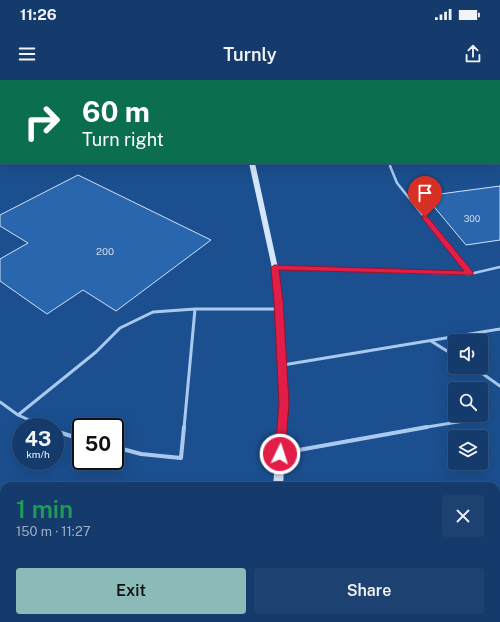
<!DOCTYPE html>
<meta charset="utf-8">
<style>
body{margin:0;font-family:"Public Sans",sans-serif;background:#1d4271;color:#f1f3f6;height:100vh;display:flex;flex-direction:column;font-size:15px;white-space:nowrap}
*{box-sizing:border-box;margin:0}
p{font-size:13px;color:#9dadc1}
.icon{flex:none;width:22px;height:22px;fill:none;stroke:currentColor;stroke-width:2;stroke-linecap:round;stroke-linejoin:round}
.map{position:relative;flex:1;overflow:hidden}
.drawer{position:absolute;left:0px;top:402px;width:500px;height:140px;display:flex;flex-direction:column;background:#143b6b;border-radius:12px 12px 0 0;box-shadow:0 4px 16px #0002,0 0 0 1px #33557e}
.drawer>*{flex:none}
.hud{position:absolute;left:0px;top:0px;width:500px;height:84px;box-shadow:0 4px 16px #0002,0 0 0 1px #33557e;background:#0b6e4f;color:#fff;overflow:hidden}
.fabs{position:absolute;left:448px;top:254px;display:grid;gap:8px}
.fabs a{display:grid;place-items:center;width:40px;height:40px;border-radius:4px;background:#143b6b;box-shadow:0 4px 16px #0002,0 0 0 1px #33557e;font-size:20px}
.speed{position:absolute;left:12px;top:338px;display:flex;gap:8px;font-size:20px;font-weight:700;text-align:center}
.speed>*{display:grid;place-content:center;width:52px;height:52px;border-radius:50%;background:#143b6b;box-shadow:0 4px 16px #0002,0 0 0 1px #33557e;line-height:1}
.speed small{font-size:10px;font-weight:400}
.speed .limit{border:2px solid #111;border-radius:6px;background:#fff;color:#111}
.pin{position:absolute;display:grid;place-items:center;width:34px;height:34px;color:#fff;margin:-41px -17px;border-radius:50% 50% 50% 0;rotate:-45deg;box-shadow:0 0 4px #0007}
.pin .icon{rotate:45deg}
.me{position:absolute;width:44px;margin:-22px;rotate:4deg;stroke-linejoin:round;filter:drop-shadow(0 0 3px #0008)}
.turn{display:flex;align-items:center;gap:14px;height:84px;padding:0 16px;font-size:18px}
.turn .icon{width:52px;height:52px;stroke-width:2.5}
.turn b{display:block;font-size:28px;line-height:34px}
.round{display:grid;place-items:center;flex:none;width:42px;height:42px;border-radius:4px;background:#1d4271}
.headline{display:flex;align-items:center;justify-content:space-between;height:68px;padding:0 16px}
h1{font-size:24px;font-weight:600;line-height:30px;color:#1e9e55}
.cta{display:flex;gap:8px;margin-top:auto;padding:8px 16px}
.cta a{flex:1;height:46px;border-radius:4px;background:#8bbbb9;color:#111;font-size:16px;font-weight:600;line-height:46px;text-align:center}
.cta a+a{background:#1d4271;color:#f1f3f6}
.status{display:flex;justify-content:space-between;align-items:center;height:28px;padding:0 20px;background:#143b6b;direction:ltr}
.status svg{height:11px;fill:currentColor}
header{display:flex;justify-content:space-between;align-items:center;height:52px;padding:0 16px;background:#143b6b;font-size:18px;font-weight:600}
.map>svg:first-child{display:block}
.building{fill:#2a66ad;stroke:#cfe3fa}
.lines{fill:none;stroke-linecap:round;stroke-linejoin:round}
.path{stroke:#a9c9ee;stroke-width:1.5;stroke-dasharray:1 1.5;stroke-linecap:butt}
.service-far3{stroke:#a9c9ee;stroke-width:1.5}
.service-far2{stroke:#a9c9ee;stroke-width:2.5}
.service-far1{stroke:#a9c9ee;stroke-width:3}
.service{stroke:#a9c9ee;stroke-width:4}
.minor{stroke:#a9c9ee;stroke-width:2.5}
.tertiary{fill:#a9c9ee;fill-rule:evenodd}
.secondary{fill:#d6e6fa;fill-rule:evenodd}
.route{fill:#e11d48;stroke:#92132f}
.labels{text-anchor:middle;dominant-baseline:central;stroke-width:4;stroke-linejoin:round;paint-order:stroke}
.far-number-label{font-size:9px;fill:#cad9ea}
.number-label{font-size:10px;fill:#cad9ea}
</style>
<div class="status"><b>11:26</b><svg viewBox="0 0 49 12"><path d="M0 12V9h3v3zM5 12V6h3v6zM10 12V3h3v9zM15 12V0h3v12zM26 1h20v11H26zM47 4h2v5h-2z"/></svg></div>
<header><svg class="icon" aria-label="menu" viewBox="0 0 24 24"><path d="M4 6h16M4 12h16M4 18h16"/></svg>Turnly<svg class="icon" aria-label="share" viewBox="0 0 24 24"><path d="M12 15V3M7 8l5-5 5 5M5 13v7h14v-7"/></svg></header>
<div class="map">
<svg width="500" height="542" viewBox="0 0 500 542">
<rect width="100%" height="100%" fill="#1b4f8f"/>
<!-- building -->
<path class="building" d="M 78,95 L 211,160 L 116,231 L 83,210 L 47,234 L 0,201 L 0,179 L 28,163 L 0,146 L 0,135 Z
M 500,106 L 500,160 L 466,165 L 425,116 Z"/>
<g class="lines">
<!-- path -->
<path class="path" d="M 147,1 L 163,0"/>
<!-- service-far3 -->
<path class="service-far3" d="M 389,83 L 391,87"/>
<!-- service-far2 -->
<path class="service-far2" d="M 390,86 L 397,103 L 470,194
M 275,188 L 470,194 L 500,187"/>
<!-- service-far1 -->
<path class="service-far1" d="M 195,229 L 279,229
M 431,261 L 455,276
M 283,285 L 500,249
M 473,287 L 500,306
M 0,322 L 18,335 L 45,347
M 18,335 L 96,272 L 120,248 L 153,232 L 195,229 L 184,348
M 421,348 L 470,340"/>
<!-- service -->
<path class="service" d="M 55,351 L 81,359
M 115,367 L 141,374 L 181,378 L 184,347
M 282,373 L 427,347
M 112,542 L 114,538"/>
<!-- minor -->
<path class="minor" d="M 107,1 L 121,0"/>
<!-- tertiary -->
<path class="tertiary" d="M 478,0 L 483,0 L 484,1 L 479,1 Z
M 499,12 L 500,12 L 500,15 L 499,15 Z
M 499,68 L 500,68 L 500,70 L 499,70 Z
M 0,76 L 1,76 L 1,78 L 0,78 Z"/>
<!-- secondary -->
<path class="secondary" d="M 233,0 L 237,0 L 237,1 L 233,1 Z
M 249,83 L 255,83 L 278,188 L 283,222 L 288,323 L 283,406 L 273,406 L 280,323 L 275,222 L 272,188 Z
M 263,538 L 275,538 L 275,542 L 263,542 Z"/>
</g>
<!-- route -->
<path class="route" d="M 425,135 L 427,136 L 473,192 L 473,195 L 279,190 L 283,222 L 289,323 L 285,374 L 284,377 L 280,379 L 276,377 L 275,374 L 279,323 L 274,222 L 271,188 L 274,185 L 464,191 L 422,138 L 422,136 Z"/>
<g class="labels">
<!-- far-number labels -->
<g class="far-number-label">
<text x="472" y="138">300</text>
</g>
<!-- number labels -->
<g class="number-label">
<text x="105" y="171">200</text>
</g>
</g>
</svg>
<div class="fabs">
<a><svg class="icon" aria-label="sound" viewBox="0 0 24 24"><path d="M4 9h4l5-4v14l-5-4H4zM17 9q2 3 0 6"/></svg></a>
<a><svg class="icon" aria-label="search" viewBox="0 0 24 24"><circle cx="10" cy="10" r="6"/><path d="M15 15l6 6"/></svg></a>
<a><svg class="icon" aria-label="layers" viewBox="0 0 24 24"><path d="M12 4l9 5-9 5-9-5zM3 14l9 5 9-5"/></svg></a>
</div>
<div class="speed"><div>43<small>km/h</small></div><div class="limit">50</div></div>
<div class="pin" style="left:425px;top:137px;background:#d93025"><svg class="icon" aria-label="arrive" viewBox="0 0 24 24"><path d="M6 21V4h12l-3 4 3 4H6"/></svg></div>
<svg class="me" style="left:280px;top:374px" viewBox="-20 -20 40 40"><circle r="17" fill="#e11d48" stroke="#fff" stroke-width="3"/><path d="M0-11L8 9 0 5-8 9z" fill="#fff"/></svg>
<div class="hud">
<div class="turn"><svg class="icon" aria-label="right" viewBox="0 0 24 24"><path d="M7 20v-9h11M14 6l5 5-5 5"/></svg><div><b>60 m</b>Turn right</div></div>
</div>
<section class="drawer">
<div class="headline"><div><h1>1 min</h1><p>150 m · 11:27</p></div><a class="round"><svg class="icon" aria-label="close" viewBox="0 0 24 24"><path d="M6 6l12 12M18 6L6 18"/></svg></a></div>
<div class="cta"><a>Exit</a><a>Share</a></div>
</section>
</div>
